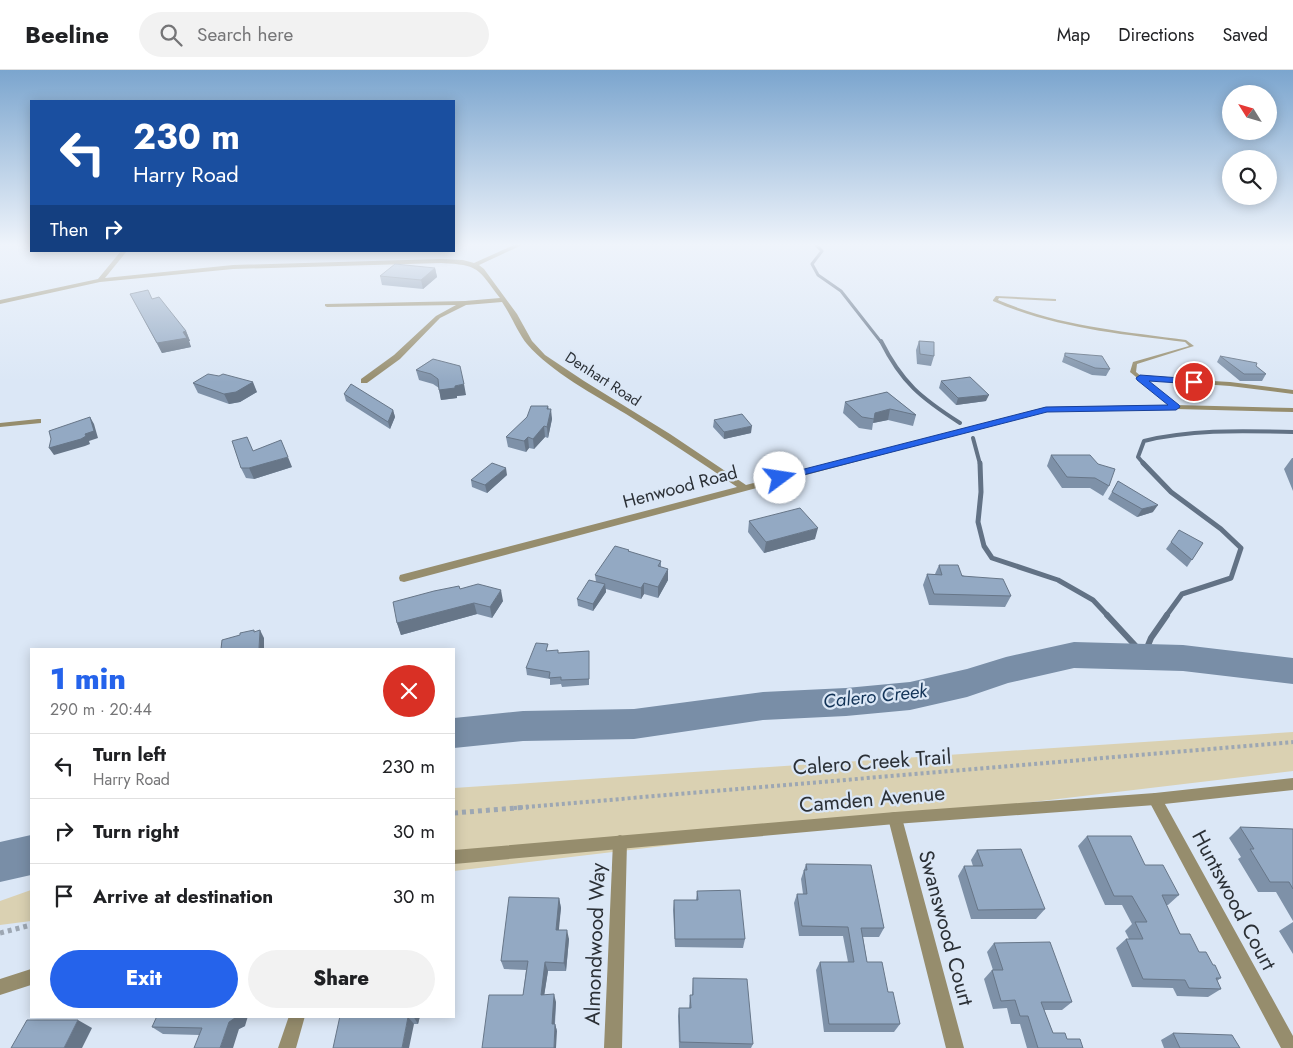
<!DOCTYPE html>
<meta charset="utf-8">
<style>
body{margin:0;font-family:Jost,sans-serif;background:#f2f2f2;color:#202124;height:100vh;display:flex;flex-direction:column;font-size:19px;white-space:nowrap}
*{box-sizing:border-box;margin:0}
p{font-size:16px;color:#757577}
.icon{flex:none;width:28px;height:28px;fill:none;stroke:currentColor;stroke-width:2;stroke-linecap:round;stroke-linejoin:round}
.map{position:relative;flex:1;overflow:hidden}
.side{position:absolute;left:30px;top:578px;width:425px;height:370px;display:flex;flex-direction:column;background:#fff;border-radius:0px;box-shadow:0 2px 12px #0003}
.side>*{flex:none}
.top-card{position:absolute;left:30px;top:30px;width:425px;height:152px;border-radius:0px;box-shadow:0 2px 12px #0003;background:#1a4fa0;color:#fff;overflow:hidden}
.needle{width:32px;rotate:307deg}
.controls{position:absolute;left:1222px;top:15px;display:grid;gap:10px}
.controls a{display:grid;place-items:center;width:55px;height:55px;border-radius:50%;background:#fff;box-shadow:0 2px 12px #0003;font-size:25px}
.pin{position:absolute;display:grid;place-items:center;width:42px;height:42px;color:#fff;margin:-21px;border:2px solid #fff;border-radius:50%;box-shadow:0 1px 5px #0007}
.me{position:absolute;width:55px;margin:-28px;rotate:76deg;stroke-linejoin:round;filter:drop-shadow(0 0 4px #0008)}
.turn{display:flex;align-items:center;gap:18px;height:105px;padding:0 20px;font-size:22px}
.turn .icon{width:65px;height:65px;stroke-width:2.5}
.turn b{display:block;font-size:35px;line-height:42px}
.then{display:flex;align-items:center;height:48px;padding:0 20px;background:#0003;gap:10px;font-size:19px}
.round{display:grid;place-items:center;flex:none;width:52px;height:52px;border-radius:26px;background:#f2f2f2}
.overview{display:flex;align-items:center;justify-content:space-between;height:85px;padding:0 20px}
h1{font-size:30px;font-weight:800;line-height:38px;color:#2563eb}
.cta{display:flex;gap:10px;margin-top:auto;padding:10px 20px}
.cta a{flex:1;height:58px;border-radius:30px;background:#2563eb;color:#fff;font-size:20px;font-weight:800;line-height:58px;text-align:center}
.cta a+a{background:#f2f2f2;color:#202124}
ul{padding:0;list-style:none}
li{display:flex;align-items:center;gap:15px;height:65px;padding:0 20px;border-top:1px solid #e0e0e0}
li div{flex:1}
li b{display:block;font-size:19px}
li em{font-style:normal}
header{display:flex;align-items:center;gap:30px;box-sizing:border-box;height:70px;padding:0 25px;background:#fff;border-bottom:1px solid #e0e0e0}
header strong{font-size:24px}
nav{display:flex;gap:28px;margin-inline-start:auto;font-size:18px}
.search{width:350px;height:45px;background:#f2f2f2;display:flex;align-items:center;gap:12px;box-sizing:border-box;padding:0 18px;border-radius:28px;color:#757577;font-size:19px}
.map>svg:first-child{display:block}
.green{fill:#dad1b2}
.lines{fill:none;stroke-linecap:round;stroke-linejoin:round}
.stream-far3{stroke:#627285;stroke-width:3}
.stream-far2{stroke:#627285;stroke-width:4}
.stream-far1{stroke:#627285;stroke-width:5}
.stream{stroke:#627285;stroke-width:6}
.river{fill:#798ea7;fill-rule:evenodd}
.path-far1{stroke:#9da7b3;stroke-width:4;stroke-dasharray:3 3;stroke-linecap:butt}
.path{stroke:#9da7b3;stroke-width:5;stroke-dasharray:4 4;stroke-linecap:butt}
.service{fill:#968d6d;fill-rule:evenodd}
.minor{fill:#968d6d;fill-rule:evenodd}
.tertiary{fill:#968d6d;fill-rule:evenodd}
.wall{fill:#7e91a8}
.shaded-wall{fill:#677688}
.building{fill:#93a9c3;stroke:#677688}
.route{fill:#2563eb;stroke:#184099}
.labels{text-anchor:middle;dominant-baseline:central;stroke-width:4.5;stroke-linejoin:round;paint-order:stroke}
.far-street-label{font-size:15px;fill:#2b3036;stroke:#dbe7f6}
.street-label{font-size:18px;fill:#2b3036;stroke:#dbe7f6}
.water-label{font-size:19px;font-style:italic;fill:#123357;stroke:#dbe7f6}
.near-street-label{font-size:21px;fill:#2b3036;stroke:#dbe7f6}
</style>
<header>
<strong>Beeline</strong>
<div class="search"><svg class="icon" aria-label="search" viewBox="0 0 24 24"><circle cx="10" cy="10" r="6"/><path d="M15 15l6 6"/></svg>Search here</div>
<nav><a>Map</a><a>Directions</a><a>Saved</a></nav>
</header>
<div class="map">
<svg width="1293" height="978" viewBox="0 0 1293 978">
<rect width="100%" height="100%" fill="#dbe7f6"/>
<!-- green -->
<path class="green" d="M 1293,662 L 1293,701 L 454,801 L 454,718 Z
M 31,820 L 31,851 L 0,855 L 0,831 Z"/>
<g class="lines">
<!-- stream-far3 -->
<path class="stream-far3" d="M 816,175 L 822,181 L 812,194 L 818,205 L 841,221 L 881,272"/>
<!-- stream-far2 -->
<path class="stream-far2" d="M 881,271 C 902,313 921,328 960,353
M 973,368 L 980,394
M 1144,394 L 1138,387 L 1144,371 C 1193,359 1243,361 1293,362"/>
<!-- stream-far1 -->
<path class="stream-far1" d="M 980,393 L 981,422 L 978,452 L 984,476 L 992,488 L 1058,510 L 1093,530 L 1108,546
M 1143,393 L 1171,422 L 1221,459 L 1241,478 L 1231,508 L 1182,524 L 1166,546"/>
<!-- stream -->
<path class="stream" d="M 1107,545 L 1144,585
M 1144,585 L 1151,568 L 1167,545"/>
<!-- river -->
<path class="river" d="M 1074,572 L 1183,575 L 1293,588 L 1293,614 L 1183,601 L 1074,598 L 1008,613 L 967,627 L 910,640 L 846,646 L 763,650 L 634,669 L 523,671 L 454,678 L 454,648 L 523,641 L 634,639 L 763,622 L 846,618 L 910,612 L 967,599 L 1006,587 Z
M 31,765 L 31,805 L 0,812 L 0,772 Z"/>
<!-- path-far1 -->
<path class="path-far1" d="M 514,738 L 1293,672"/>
<!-- path -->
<path class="path" d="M 454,743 L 528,737
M 0,863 L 31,855"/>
<!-- service -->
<path class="service" d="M 996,226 L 1056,229 L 1056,231 L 1054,231 L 999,228 L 998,230 C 1058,256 1122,261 1186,270 L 1194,276 L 1137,294 L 1136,302 L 1142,307 L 1230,312 L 1293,320 L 1293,324 L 1230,316 L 1146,310 L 1179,337 L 1176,339 L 1174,338 L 1130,302 L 1133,292 L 1189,276 L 1185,272 C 1119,264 1055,258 993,231 L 993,230 Z"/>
<!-- minor -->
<path class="minor" d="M 514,175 L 522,175 L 479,195 L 484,199 L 517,244 L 532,271 L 545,285 L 584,311 L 670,364 L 746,415 L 1046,337 L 1176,335 L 1293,338 L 1293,342 L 1176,339 L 1046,341 L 404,512 L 400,511 L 399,508 L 400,505 L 737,417 C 701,392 664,368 626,344 C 595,325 551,302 527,274 C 518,263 511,245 502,232 L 466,235 L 440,248 L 400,289 L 367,313 L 361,313 L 361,309 L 394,285 L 436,246 L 456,235 L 327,237 L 325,236 L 325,234 L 465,231 L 500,228 C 477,198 480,195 441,193 L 233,199 L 100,212 L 0,234 L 0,230 L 98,209 L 121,181 L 127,181 L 105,208 L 233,195 L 441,189 L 463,190 L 474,193 Z
M 38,349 L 41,349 L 41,353 L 0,357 L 0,353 Z
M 1155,723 L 1160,725 L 1293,966 L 1293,978 L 1281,978 L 1150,733 L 1148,729 L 1150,725 Z
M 895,742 L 900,743 L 902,748 L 964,978 L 946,978 L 888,748 L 890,743 Z
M 620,765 L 625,767 L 627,772 L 622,978 L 604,978 L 613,772 L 615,767 Z
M 289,946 L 305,946 L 296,978 L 278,978 Z"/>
<!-- tertiary -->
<path class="tertiary" d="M 1293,708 L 1293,720 L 1155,735 L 895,754 L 454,794 L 454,780 L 895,742 L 1155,723 Z
M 31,899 L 31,915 L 0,925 L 0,909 Z"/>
</g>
<!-- wall -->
<path class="wall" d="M 435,198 L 437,207 L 423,219 L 382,215 L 380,206 Z
M 130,224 L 152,229 L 186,261 L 190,271 L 189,271 L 191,277 L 162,283 Z
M 919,271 L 934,286 L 931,296 L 917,294 L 916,280 Z
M 1065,283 L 1110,299 L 1106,306 L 1092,305 L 1062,292 Z
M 1220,286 L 1256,296 L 1266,304 L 1262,311 L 1240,311 L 1217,292 Z
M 433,289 L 466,325 L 457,326 L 457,328 L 441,330 L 439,318 L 433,314 L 419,310 L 416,300 Z
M 941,311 L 986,331 L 956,335 L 939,318 Z
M 193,313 L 257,322 L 240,332 L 229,334 L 198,323 Z
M 887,322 L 916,345 L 913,356 L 888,350 L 873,353 L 872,360 L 859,358 L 843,343 L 845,332 Z
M 344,324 L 393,340 L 395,347 L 390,359 L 346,331 Z
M 548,336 L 552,349 L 548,368 L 545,367 L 534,379 L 529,378 L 526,382 L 508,377 L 506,367 Z
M 714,350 L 751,363 L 724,369 L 713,357 Z
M 253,381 L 292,397 L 254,409 L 246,408 L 241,398 Z
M 1051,385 L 1090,385 L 1109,416 L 1103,426 L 1090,418 L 1062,418 L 1047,396 Z
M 1292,388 L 1293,388 L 1293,421 L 1284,399 Z
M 507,405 L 487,423 L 472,417 L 471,410 Z
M 1118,411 L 1153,442 L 1137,447 L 1108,429 Z
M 749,451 L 815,469 L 764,483 L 748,462 Z
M 1171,472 L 1203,473 L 1187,497 L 1166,479 Z
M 629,480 L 629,482 L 661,491 L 661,497 L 668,510 L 658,528 L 644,524 L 641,529 L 606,519 L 606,522 L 593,541 L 578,536 L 577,529 L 596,512 L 595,505 Z
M 939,495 L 1011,526 L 1005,537 L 929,535 L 923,515 L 927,504 L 935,504 Z
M 460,519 L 503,531 L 492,548 L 477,544 L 401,565 L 397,553 Z
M 549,581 L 558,583 L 589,581 L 589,615 L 562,617 L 561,614 L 550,615 L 550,609 L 527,605 L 526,598 Z
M 1240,757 L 1293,759 L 1293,851 L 1276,822 L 1258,822 L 1238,789 L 1241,787 L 1229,768 Z
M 1087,766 L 1145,795 L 1179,825 L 1168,835 L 1166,835 L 1180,864 L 1213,895 L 1221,908 L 1217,911 L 1221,919 L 1208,927 L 1177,926 L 1173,918 L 1132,917 L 1116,878 L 1126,869 L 1129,869 L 1125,861 L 1132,854 L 1122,835 L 1105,835 L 1078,776 Z
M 977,780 L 1045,839 L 1036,849 L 971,849 L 958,806 L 964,796 L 973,796 L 971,790 Z
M 806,794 L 884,858 L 879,867 L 863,867 L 867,892 L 888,922 L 900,954 L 894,962 L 824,962 L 816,900 L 820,892 L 848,892 L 843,866 L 799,866 L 794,833 L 797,824 L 803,824 L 801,809 Z
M 697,821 L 745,869 L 743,878 L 675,877 L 673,840 L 674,830 L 696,830 Z
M 559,828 L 561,838 L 558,860 L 569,869 L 566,901 L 548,901 L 544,925 L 556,932 L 555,954 L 557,961 L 523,925 L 526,900 L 504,899 L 501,891 Z
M 1293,852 L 1293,884 L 1279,861 Z
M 994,873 L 1072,932 L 1062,940 L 1044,940 L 1053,963 L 1067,969 L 1083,978 L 1027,978 L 1020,954 L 1011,954 L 1007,938 L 993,939 L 984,909 L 992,900 L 993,900 L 987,882 Z
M 693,908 L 753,974 L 751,978 L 679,978 L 678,946 L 679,938 L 689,938 L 690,925 L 692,925 Z
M 340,946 L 420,946 L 418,954 L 414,954 Z
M 245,956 L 239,959 L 199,965 L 163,964 L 152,957 Z
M 1173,963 L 1240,978 L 1164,978 L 1161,970 Z"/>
<!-- shaded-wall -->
<path class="shaded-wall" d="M 435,198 L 437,207 L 423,219 L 421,210 Z
M 186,261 L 190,271 L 189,271 L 191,277 L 162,283 L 157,273 Z
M 253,312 L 257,322 L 240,332 L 229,334 L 224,324 Z
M 464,314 L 466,325 L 457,326 L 457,328 L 441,330 L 439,320 L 455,316 Z
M 989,325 L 986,331 L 956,335 L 958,328 Z
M 551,339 L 552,349 L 548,368 L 547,357 Z
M 890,339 L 888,350 L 873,353 L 875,343 Z
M 393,340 L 395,347 L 390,359 L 388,352 Z
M 90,347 L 94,354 L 98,368 L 89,371 L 90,374 L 85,376 L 54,385 L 49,378 L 85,364 Z
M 544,356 L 545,367 L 534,379 L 533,369 Z
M 752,356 L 751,363 L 724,369 L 724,362 Z
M 528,367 L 529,378 L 526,382 L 524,371 Z
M 288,387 L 292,397 L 254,409 L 249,398 Z
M 506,398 L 507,405 L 487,423 L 485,415 Z
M 1158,435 L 1153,442 L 1137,447 L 1142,439 Z
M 818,458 L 815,469 L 764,483 L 766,472 Z
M 668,499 L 668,510 L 658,528 L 658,517 Z
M 644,513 L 644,524 L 641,529 L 641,518 Z
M 605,514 L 606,522 L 593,541 L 593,534 Z
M 501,520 L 503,531 L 492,548 L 490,537 Z
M 474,533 L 477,544 L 401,565 L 397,553 Z
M 260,560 L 264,568 L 264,579 L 259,579 Z
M 559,828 L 561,838 L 558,869 L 556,860 Z
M 567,860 L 569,869 L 566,901 L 564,893 Z
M 545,892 L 548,901 L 543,933 L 541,925 Z
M 554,924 L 556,932 L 554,961 L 552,954 Z
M 236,946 L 248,946 L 245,956 L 239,959 L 233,978 L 220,978 L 229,952 Z
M 413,946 L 420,946 L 418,954 Z
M 408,947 L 414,954 L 409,978 L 402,978 Z
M 78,950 L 92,958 L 82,978 L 64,978 Z
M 555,954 L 557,961 L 556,978 L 554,978 Z"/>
<!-- building -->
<path class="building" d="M 395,194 L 435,198 L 421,210 L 380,206 Z
M 148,220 L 152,229 L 159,227 L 186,261 L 183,262 L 187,268 L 157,273 L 130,224 Z
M 919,271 L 934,272 L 934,286 L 920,284 Z
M 1065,283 L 1102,286 L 1110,299 L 1095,298 L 1065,286 Z
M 1220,286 L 1257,293 L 1256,296 L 1266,304 L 1244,304 Z
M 433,289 L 460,296 L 464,314 L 455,316 L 455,318 L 439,320 L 438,309 L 431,304 L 416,300 Z
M 208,304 L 219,306 L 223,304 L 253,312 L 236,322 L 224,324 L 193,313 Z
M 970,307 L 989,325 L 958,328 L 941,311 Z
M 351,314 L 393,340 L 388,352 L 344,324 Z
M 887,322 L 916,345 L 890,339 L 875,343 L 874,349 L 862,347 L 845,332 Z
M 531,336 L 548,336 L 547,339 L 551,339 L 547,357 L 544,356 L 533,369 L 528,367 L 524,371 L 506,367 L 527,347 Z
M 742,344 L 752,356 L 724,362 L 714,350 Z
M 90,347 L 94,361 L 85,364 L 86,366 L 81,369 L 49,378 L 51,369 L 49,361 Z
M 247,367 L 253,381 L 281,370 L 288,387 L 249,398 L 241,398 L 232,371 Z
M 1051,385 L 1090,385 L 1098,394 L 1115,399 L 1109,416 L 1095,408 L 1067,407 Z
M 492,393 L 506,398 L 485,415 L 471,410 Z
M 1118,411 L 1158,435 L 1142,439 L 1112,422 Z
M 800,438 L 818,458 L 766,472 L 749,451 Z
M 1179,460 L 1203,473 L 1192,490 L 1171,472 Z
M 615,476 L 629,480 L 628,481 L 661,491 L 658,496 L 668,499 L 658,517 L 644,513 L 641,518 L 595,505 Z
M 939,495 L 958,495 L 962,506 L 1003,509 L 1011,526 L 934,524 L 927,504 L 942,505 Z
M 589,510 L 605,514 L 593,534 L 577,529 Z
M 478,514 L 501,520 L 490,537 L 474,533 L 397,553 L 393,532 L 434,521 L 459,516 L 460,519 Z
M 254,560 L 254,562 L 260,560 L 259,579 L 221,579 L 222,570 L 240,565 L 240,563 Z
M 536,573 L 548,574 L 546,581 L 558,580 L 558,583 L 589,581 L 589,609 L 561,610 L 561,607 L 549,608 L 550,602 L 526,598 Z
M 1240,757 L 1293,759 L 1293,819 L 1289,812 L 1270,812 L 1250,779 L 1254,779 Z
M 1087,766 L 1131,766 L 1145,795 L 1163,795 L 1179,825 L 1162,825 L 1180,864 L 1190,864 L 1199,882 L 1206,882 L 1213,895 L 1215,895 L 1221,908 L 1216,908 L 1221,919 L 1189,918 L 1185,910 L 1143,909 L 1126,869 L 1143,869 L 1135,852 L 1147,852 L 1132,826 L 1114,826 Z
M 1021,779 L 1045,839 L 978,840 L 964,796 L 983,796 L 977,780 Z
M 806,794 L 871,795 L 884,858 L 861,858 L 867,892 L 882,892 L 888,922 L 893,922 L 900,954 L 829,954 L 820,892 L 854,892 L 848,857 L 802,856 L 797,824 L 807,824 L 804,800 L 807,800 Z
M 740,820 L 745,869 L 675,869 L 674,830 L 698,830 L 697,821 Z
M 509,827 L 559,828 L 556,860 L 567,860 L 564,893 L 545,892 L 541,925 L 554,924 L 552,954 L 555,954 L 554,978 L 482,978 L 489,925 L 523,925 L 528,891 L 501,891 Z
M 1050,872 L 1072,932 L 1041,932 L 1053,963 L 1065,963 L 1067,969 L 1080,969 L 1083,978 L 1038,978 L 1028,946 L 1020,946 L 1015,930 L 1001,931 L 992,900 L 1003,900 L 994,873 Z
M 693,908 L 747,909 L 753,974 L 680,972 L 679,938 L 691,938 L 690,925 L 693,925 Z
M 157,946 L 236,946 L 235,948 L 229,952 L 220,978 L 194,978 L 202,958 L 152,957 Z
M 340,946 L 413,946 L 408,947 L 402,978 L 333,978 Z
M 27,950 L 78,950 L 64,978 L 11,978 Z
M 1173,963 L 1232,965 L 1240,978 L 1180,978 Z"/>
<!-- sky -->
<linearGradient id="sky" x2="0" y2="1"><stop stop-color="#7ba5ce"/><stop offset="0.56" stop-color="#eff4fb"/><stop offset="1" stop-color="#eff4fb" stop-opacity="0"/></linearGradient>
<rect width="1293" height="312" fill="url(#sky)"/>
<!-- route -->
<path class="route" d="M 1140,305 L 1194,309 L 1198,312 L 1194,314 L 1149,311 L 1179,335 L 1180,337 L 1176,340 L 1047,342 L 780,411 L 775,408 L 777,406 L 1046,337 L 1168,335 L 1137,310 L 1136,308 Z"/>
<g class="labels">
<!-- far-street labels -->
<g class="far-street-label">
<text transform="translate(603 309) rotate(33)">Denhart Road</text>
</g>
<!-- street labels -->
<g class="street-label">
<text transform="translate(680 417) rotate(-15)">Henwood Road</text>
</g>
<!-- water labels -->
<g class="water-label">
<text transform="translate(875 626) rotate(-6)">Calero Creek</text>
</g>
<!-- near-street labels -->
<g class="near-street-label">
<text transform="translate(872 692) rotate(-4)">Calero Creek Trail</text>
<text transform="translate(872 729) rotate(-5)">Camden Avenue</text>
<text transform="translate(1234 830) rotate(62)">Huntswood Court</text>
<text transform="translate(946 858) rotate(75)">Swanswood Court</text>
<text transform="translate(595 874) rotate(-88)">Almondwood Way</text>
</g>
</g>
</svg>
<div class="controls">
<a><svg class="needle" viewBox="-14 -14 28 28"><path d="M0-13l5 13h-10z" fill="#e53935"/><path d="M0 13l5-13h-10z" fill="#757577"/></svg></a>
<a><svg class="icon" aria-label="search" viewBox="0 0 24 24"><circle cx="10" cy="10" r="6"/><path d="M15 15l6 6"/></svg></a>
</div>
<div class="pin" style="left:1194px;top:312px;background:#d93025"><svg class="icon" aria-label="arrive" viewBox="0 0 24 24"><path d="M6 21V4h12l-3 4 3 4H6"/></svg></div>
<svg class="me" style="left:780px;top:408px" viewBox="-20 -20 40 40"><circle r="19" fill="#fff"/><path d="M0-13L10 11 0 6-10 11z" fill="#2563eb"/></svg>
<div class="top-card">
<div class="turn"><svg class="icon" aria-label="left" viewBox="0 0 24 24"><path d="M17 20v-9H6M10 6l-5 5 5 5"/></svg><div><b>230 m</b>Harry Road</div></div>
<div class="then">Then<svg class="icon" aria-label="right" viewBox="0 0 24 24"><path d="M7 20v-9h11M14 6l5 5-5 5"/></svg></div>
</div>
<section class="side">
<div class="overview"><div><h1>1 min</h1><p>290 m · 20:44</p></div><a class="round" style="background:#d93025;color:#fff"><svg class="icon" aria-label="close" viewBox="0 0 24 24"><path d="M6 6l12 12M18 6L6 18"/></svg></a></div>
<ul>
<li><svg class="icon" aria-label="left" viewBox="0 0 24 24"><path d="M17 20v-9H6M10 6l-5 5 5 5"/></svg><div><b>Turn left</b><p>Harry Road</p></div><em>230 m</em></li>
<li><svg class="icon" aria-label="right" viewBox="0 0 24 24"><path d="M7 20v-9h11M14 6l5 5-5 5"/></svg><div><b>Turn right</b></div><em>30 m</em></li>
<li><svg class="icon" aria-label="arrive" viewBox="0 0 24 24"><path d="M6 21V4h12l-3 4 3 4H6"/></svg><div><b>Arrive at destination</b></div><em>30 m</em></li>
</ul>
<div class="cta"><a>Exit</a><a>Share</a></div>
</section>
</div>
